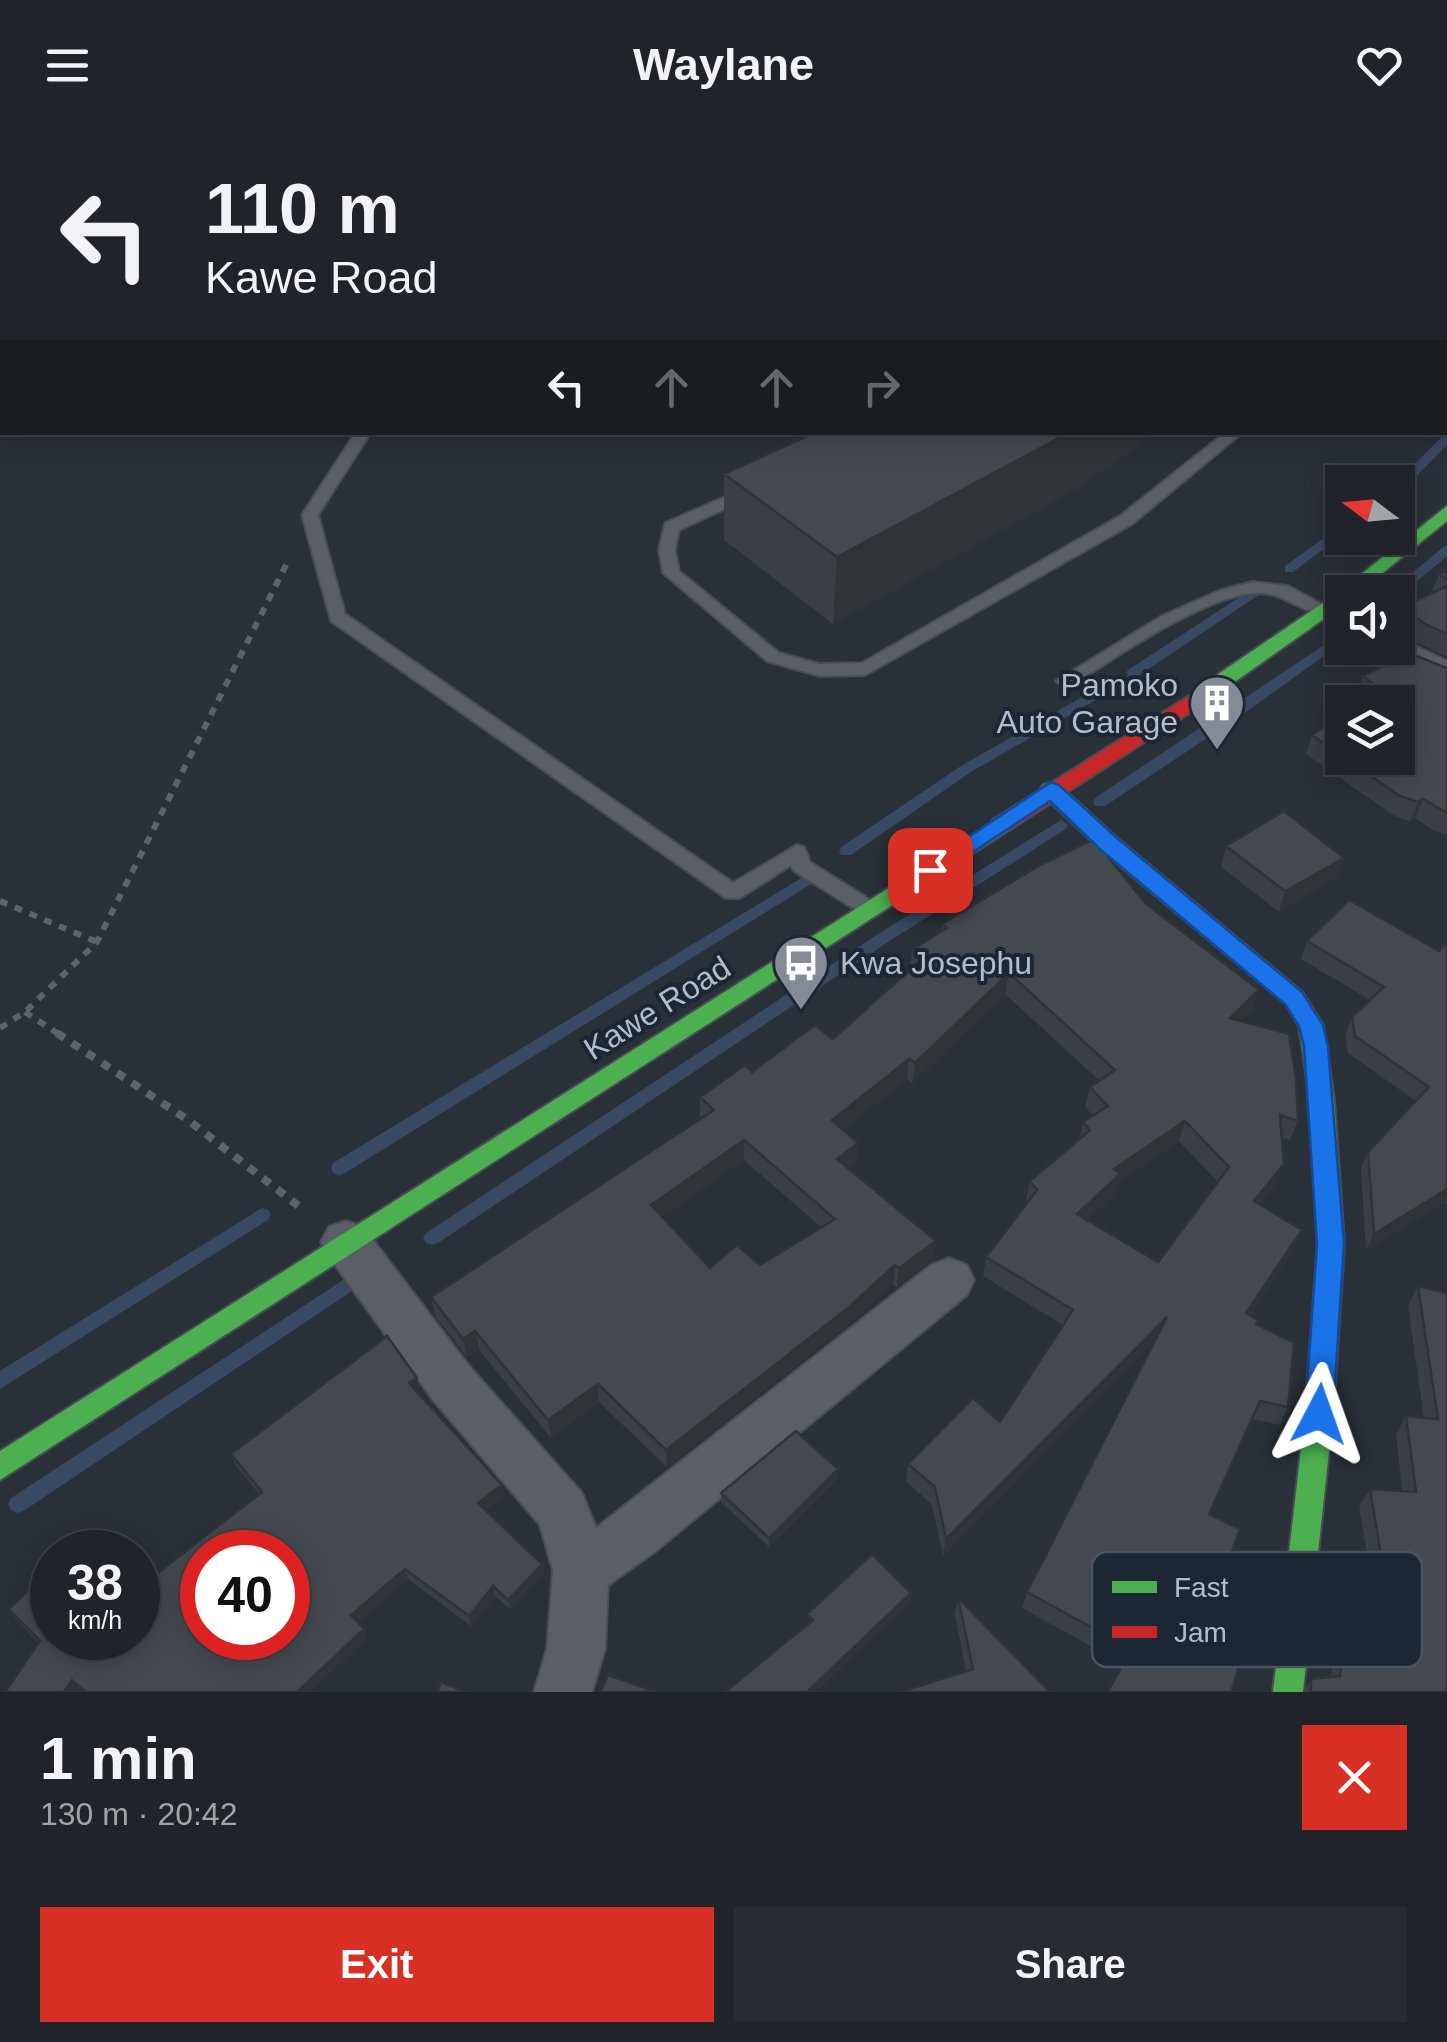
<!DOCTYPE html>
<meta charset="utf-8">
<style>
body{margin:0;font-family:Helvetica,sans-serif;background:#282c32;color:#f1f3f6;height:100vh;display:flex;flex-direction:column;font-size:38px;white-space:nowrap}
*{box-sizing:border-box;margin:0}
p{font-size:32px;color:#a2a4a8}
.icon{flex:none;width:55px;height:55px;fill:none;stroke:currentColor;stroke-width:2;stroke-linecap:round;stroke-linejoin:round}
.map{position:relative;height:1562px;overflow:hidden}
.sheet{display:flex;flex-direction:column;background:#20242a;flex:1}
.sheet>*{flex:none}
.guide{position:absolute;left:0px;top:0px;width:1448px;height:305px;box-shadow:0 5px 25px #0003,0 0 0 2px #3d4147;background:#20242a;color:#f1f3f6;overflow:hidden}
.needle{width:65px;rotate:286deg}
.controls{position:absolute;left:1325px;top:335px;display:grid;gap:20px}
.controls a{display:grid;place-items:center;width:90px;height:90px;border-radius:0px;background:#20242a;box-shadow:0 5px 25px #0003,0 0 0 2px #3d4147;font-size:50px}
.speed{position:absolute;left:30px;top:1400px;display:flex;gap:20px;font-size:50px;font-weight:700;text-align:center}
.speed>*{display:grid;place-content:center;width:130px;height:130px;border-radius:50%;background:#20242a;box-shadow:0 5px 25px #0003,0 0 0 2px #3d4147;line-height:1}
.speed small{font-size:25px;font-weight:400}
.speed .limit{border:15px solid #d22;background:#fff;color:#111}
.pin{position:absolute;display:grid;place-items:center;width:85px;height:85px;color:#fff;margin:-42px;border-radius:20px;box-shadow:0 5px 15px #0006}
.me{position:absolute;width:110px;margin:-55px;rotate:4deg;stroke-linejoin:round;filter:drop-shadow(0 0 8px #0008)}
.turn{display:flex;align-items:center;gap:35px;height:210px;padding:0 40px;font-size:45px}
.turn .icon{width:130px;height:130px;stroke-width:2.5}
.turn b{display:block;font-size:70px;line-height:85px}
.lanes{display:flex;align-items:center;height:95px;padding:0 40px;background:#0003;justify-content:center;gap:50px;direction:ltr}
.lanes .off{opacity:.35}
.round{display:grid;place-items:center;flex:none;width:105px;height:105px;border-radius:0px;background:#282c32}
.overview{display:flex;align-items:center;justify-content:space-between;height:170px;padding:0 40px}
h1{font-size:60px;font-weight:600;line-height:75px}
.button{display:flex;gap:20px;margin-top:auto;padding:20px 40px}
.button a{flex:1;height:115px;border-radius:0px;background:#d93025;color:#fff;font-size:40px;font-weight:600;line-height:115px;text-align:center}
.button a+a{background:#282c32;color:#f1f3f6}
header{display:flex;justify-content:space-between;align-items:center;height:130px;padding:0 40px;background:#20242a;font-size:45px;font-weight:600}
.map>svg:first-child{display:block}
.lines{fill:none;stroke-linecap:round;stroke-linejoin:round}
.stream{fill:#384963;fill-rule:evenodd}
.lane-casing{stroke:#484c53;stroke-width:4}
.street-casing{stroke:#484c53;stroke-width:4}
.fast-casing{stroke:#484c53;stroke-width:4}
.jam-casing{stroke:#484c53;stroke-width:4}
.path-far1{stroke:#5d636a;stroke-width:6;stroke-dasharray:8 8;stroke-linecap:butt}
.path{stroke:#5d636a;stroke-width:8;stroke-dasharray:9 9;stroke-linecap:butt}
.lane{fill:#5a5e66;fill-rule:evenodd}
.street{fill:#5a5e66;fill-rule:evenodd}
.fast{fill:#4caf50;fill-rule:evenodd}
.jam{fill:#c62828;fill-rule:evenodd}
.wall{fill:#3a3f45;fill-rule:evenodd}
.shaded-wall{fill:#303338}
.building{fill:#444950;stroke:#303338;stroke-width:2.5;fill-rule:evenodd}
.route{fill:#1a73e8;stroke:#114b97;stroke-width:2.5}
.labels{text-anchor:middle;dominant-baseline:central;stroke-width:8;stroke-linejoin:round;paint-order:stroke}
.poi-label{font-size:32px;fill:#b4bcc9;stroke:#1d2633;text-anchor:end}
.street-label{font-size:32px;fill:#b4bcc9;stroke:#1d2633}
.key{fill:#1d2633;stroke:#4a5360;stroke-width:2.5}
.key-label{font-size:28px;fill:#b4bcc9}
</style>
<header><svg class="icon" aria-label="menu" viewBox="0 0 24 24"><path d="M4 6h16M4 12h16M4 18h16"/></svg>Waylane<svg class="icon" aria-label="heart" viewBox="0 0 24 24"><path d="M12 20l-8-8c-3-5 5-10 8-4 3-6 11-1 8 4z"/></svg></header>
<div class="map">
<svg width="1447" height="1562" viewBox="0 0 1447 1562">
<rect width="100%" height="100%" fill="#2a3038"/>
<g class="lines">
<!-- stream -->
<path class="stream" d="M 1447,304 L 1447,315 L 1402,361 L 1398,361 L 1397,352 L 1443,306 Z
M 1342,395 L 1342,405 L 1293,442 L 1285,442 L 1285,436 Z
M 1447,416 L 1447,426 L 1401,465 L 1390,462 L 1443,417 Z
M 1258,455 L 1264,459 L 1263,462 L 1138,546 L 1128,546 L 1126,543 L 1128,540 Z
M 1342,503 L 1342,513 L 1246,582 L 1105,676 L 1095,676 L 1093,672 L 1095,668 Z
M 1089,563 L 1094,565 L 1096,568 L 1094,571 L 971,642 L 851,725 L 841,725 L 839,721 L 841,717 L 961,636 Z
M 1061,690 L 1068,695 L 1066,699 L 888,812 L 438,1113 L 432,1115 L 426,1113 L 423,1108 L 426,1103 L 878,804 Z
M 808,744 L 815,749 L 813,753 L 345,1043 L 339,1045 L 333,1043 L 331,1038 L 333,1033 Z
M 262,1078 L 268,1080 L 271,1085 L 268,1090 L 0,1259 L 0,1241 Z
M 343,1150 L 349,1153 L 352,1158 L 349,1163 L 25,1380 L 18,1383 L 11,1380 L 8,1374 L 11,1368 Z"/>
<!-- lane casing -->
<g class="lane-casing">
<path id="lane" d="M 489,0 L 501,0 L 501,2 L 489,2 Z
M 1447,54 L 1447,64 L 1445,65 L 1445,55 Z
M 356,302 L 371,302 L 318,385 L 345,484 L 733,753 L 797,715 L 804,717 L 810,732 L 875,773 L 878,778 L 875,783 L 861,783 L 794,741 L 791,735 L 740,768 L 726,768 L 331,491 L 302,385 Z
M 1226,302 L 1243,302 L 1132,394 L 865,545 L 820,546 L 767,531 L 663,443 L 659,420 L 665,393 L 741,360 L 753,360 L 753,366 L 679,400 L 675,420 L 679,441 L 779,523 L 820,534 L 862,533 L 1120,386 Z
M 1253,452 L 1288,456 L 1334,481 L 1331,485 C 1309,488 1286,463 1259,463 C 1205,464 1118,527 1071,555 L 1065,557 L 1056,551 L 1162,486 L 1221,460 Z"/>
</g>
<!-- street casing -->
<g class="street-casing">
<path id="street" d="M 1398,508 L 1447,531 L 1447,559 L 1378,527 L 1373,518 L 1398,518 Z
M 346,1091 L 363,1097 L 469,1236 L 582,1363 L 596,1398 L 931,1135 L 949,1128 L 967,1135 L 974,1150 L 967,1165 L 657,1420 L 608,1455 L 605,1519 L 592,1562 L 534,1562 L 547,1519 L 553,1441 L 540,1395 L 433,1270 L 329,1127 L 321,1112 L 329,1097 Z"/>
</g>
<!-- fast casing -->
<g class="fast-casing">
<path id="fast" d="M 1447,376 L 1447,391 L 1359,462 L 1342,462 L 1342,476 L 1209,570 L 1195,570 L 1192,565 L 1195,560 L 1339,462 Z
M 1051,653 L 1059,655 L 1117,708 L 1302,862 L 1323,895 L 1334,969 L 1344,1114 L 1333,1284 L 1303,1562 L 1273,1562 L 1305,1284 L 1318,1114 L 1310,969 L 1299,896 L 1286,874 L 1101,720 L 1043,665 L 1040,660 L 1043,655 Z
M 1001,687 L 1009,690 L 1012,695 L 1009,700 L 0,1350 L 0,1321 Z"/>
</g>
<!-- jam casing -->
<g class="jam-casing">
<path id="jam" d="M 1202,558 L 1212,565 L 1209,570 L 1009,700 L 993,700 L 990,695 L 993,690 Z"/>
</g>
<!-- path-far1 -->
<path class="path-far1" d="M 0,771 L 97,812
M 25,882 L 60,905
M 0,898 L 25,882 L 97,812 L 287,433"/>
<!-- path -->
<path class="path" d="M 57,903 L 188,990 L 305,1081"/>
<!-- lane -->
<use href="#lane" class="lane"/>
<!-- street -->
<use href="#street" class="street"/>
<!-- fast -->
<use href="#fast" class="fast"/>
<!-- jam -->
<use href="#jam" class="jam"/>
</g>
<!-- wall -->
<path class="wall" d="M 233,0 L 433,0 L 430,2 L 247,2 Z
M 816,302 L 1159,302 L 1076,359 L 833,494 L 724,410 L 724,344 Z
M 1447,440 L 1447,527 L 1418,513 L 1398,497 L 1398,490 L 1402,477 L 1432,463 L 1439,444 Z
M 1447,538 L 1447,705 L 1434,701 L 1415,688 L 1410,692 L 1393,685 L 1306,624 L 1312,605 L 1342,585 L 1342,628 L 1398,628 L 1364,571 L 1356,565 L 1363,546 Z
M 1226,716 L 1344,728 L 1336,748 L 1279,782 L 1221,737 Z
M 1145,773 L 1253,880 L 1242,891 L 1298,991 L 1290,1010 L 1282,1008 L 1276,1053 L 1259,1075 L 1294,1119 L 1250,1185 L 1256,1195 L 1288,1277 L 1280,1295 L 1252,1289 L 1123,1534 L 1022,1478 L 1027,1462 L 1154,1212 L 943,1426 L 932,1375 L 906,1351 L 908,1334 L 1000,1292 L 1063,1195 L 983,1146 L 986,1127 L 1027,1072 L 1026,1071 L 1030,1051 L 1079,1010 L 1083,992 L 1093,985 L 1085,977 L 1090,957 L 1100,951 L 1005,864 L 912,953 L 907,949 L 843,1000 L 858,1013 L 857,1033 L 849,1039 L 933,1130 L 897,1157 L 893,1154 L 847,1196 L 667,1337 L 599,1272 L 551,1308 L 479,1220 L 467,1227 L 435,1186 L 431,1167 L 702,988 L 700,987 L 700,967 L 752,942 L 833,909 L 910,840 L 912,820 L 942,801 L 942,794 ZM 1179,1011 L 1218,1052 L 1158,1132 L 1087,1089 L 1115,1064 L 1118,1052 ZM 744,1030 L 822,1098 L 760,1135 L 710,1138 L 662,1087 Z
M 1307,811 L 1439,821 L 1447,812 L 1447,1075 L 1444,1073 L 1366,1120 L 1361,1038 L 1368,1022 L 1416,971 L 1348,923 L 1345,905 L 1352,887 L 1370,870 L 1301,829 Z
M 1418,1156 L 1447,1163 L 1447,1562 L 1303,1562 L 1311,1549 L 1331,1547 L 1339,1466 L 1349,1449 L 1373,1456 L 1359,1377 L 1370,1359 L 1402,1361 L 1396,1305 L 1406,1286 L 1424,1288 L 1408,1176 Z
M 417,1248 L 420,1258 L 416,1261 L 502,1355 L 504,1366 L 485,1380 L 544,1444 L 510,1479 L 495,1466 L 471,1496 L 408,1449 L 358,1492 L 367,1508 L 310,1562 L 82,1562 L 15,1488 L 9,1479 L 141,1456 L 259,1364 L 235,1334 L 231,1324 Z
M 838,1339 L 837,1349 L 769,1417 L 721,1372 L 721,1363 Z
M 958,1468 L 1050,1562 L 966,1542 L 955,1484 Z"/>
<!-- shaded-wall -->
<path class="shaded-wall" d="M 412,0 L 433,0 L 430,2 L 410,2 Z
M 1408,0 L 1423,0 L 1422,2 L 1407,2 Z
M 1070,302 L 1159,302 L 1076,359 L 833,494 L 837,427 Z
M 1423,669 L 1415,688 L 1410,692 L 1418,672 Z
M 1344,728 L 1336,748 L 1279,782 L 1285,761 Z
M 1009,843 L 1005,864 L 912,953 L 915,933 Z
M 1259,860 L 1253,880 L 1224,908 L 1230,888 Z
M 909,929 L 907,949 L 831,1010 L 832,990 Z
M 1185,991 L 1179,1011 L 1118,1052 L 1115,1064 L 1072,1103 L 1077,1084 L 1114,1039 Z
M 744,1010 L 744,1030 L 652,1094 L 651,1075 Z
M 858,1013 L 857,1033 L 836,1049 L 837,1029 Z
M 1284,1034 L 1276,1053 L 1246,1091 L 1254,1071 Z
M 1447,1059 L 1447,1067 L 1444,1073 L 1366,1120 L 1374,1104 Z
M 1302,1100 L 1294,1119 L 1238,1202 L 1246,1183 Z
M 936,1111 L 933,1130 L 897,1157 L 899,1138 Z
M 895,1135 L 893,1154 L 847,1196 L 667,1337 L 666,1320 Z
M 1167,1187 L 1161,1205 L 943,1426 L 946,1409 Z
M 475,1201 L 479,1220 L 467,1227 L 463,1209 Z
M 417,1248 L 420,1258 L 412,1263 L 409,1253 Z
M 598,1254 L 599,1272 L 551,1308 L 548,1290 Z
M 838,1339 L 837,1349 L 769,1417 L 769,1408 Z
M 502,1355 L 504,1366 L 480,1383 L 478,1373 Z
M 542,1434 L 544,1444 L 510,1479 L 508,1470 Z
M 405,1439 L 408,1449 L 355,1495 L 351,1485 Z
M 493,1456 L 495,1466 L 471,1496 L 469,1486 Z
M 911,1463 L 909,1473 L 816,1562 L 807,1562 Z
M 364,1499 L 367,1508 L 310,1562 L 297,1562 Z
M 72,1550 L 78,1559 L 76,1562 L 64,1562 Z"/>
<!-- building -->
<path class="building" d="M 332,0 L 412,0 L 410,2 L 346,2 Z
M 1254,0 L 1408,0 L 1407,2 L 1251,2 Z
M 816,302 L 1070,302 L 837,427 L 724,344 Z
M 1447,440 L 1447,450 L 1439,444 Z
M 1447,456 L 1447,504 L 1425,494 L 1402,477 Z
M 1409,523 L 1447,538 L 1447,683 L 1423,669 L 1418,672 L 1400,666 L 1345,628 L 1398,628 L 1398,572 L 1362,572 L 1381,560 L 1363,546 Z
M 1342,586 L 1342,626 L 1312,605 Z
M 1284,681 L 1344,728 L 1285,761 L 1226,716 Z
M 1094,709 L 1145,773 L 1259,860 L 1230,888 L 1289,904 L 1296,949 L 1298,991 L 1280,985 L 1284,1034 L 1254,1071 L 1302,1100 L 1246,1183 L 1258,1190 L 1256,1194 L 1294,1213 L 1288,1277 L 1260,1271 L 1209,1384 L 1240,1399 L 1205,1495 L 1246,1513 L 1231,1562 L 1108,1562 L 1131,1519 L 1027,1462 L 1167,1187 L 946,1409 L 935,1357 L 908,1334 L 973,1268 L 1000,1292 L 1073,1180 L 986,1127 L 1037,1060 L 1030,1051 L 1090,1000 L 1083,992 L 1108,976 L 1090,957 L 1115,940 L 1009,843 L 915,933 L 909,929 L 832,990 L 858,1013 L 837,1029 L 936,1111 L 899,1138 L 895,1135 L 849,1177 L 666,1320 L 598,1254 L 548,1290 L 475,1201 L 463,1209 L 431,1167 L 714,980 L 700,967 L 745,935 L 752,942 L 815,895 L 833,909 L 922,829 L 912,820 L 947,798 L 942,794 L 1040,735 ZM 1185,991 L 1229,1037 L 1158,1132 L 1077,1084 L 1120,1044 L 1114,1039 ZM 744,1010 L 835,1089 L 760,1135 L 737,1115 L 710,1138 L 651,1075 Z
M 1349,770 L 1439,821 L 1447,812 L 1447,1059 L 1374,1104 L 1368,1022 L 1429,957 L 1355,906 L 1352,887 L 1384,857 L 1307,811 Z
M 1418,1156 L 1447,1163 L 1447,1562 L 1311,1562 L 1311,1549 L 1340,1546 L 1349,1449 L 1387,1461 L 1370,1359 L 1416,1362 L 1406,1286 L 1438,1289 Z
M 387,1206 L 417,1248 L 409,1253 L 502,1355 L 478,1373 L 542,1434 L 508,1470 L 493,1456 L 469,1486 L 405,1439 L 351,1485 L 364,1499 L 297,1562 L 86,1562 L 72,1550 L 64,1562 L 5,1562 L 40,1511 L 9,1479 L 52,1438 L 52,1508 L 138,1508 L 138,1453 L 141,1456 L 262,1362 L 231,1324 ZM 202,1422 L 288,1422 L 288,1508 L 202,1508 Z
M 796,1301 L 838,1339 L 769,1408 L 721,1363 Z
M 89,1405 L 107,1422 L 70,1422 Z
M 872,1424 L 911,1463 L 807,1562 L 725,1562 L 813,1490 L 807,1484 Z
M 958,1468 L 1050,1562 L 901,1562 L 973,1539 Z
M 608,1545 L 656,1562 L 601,1562 Z
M 441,1552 L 466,1562 L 437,1562 Z"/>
<!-- route -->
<path class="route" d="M 1051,652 L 1059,655 L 1117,708 L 1302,862 L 1323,895 L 1328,917 L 1344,1114 L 1333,1284 L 1329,1293 L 1319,1297 L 1309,1293 L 1305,1284 L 1317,1114 L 1304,917 L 1299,896 L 1285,874 L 1101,720 L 1050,671 L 938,745 L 922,745 L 919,740 Z"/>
<!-- icons -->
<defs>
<g id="building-pin" transform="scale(2.875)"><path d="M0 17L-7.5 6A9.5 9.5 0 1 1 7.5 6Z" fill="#848b96" stroke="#1d2633"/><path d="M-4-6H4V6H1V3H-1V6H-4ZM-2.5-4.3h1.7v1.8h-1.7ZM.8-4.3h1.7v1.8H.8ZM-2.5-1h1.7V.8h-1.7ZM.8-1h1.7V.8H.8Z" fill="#fff"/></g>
<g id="bus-pin" transform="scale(2.875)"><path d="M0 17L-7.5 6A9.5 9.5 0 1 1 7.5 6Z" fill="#848b96" stroke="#1d2633"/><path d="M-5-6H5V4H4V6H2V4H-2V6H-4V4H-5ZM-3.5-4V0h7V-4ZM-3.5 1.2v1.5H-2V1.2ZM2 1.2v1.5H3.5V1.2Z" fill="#fff"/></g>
</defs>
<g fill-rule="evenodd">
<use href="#building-pin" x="1217" y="573"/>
<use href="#bus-pin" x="801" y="833"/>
</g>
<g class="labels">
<!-- poi labels -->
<g class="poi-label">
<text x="1178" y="555">Pamoko<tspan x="1178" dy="37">Auto Garage</tspan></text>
<text x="840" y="833" text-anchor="start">Kwa Josephu</text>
</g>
<!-- street labels -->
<g class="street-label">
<text transform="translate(657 878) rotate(-32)">Kawe Road</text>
</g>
</g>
<!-- legend -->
<rect x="1092" y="1422" width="330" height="115" rx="15" class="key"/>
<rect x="1112" y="1451" width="45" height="12" fill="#4caf50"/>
<rect x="1112" y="1496" width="45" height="12" fill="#c62828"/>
<g class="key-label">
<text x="1174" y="1467">Fast</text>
<text x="1174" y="1512">Jam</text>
</g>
</svg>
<div class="controls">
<a><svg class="needle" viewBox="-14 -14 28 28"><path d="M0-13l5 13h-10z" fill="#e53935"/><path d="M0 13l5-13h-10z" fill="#a2a4a8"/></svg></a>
<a><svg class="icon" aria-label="sound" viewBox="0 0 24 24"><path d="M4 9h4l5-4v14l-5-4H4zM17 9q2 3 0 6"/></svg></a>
<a><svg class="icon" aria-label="layers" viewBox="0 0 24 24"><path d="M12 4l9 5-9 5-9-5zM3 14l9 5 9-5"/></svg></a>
</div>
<div class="speed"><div>38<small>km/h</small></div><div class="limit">40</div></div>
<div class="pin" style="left:930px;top:740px;background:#d93025"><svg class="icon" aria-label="arrive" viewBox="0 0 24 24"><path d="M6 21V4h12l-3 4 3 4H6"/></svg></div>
<svg class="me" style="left:1319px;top:1284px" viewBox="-20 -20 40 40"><path d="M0-17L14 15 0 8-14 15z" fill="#1a73e8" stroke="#fff" stroke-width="4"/></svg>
<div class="guide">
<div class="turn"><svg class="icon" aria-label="left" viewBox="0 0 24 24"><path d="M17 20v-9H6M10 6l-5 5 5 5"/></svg><div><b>110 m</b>Kawe Road</div></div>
<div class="lanes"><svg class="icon" aria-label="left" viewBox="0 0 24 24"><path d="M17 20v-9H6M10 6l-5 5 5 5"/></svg><svg class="icon off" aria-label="ahead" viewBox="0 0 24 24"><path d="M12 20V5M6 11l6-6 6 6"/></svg><svg class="icon off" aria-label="ahead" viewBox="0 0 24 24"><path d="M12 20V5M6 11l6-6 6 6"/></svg><svg class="icon off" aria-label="right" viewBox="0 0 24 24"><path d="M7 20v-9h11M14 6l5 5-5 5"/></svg></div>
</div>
</div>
<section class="sheet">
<div class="overview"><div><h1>1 min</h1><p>130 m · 20:42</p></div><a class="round" style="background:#d93025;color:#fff"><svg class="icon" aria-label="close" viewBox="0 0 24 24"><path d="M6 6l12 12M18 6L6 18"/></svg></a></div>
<div class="button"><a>Exit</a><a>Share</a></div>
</section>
